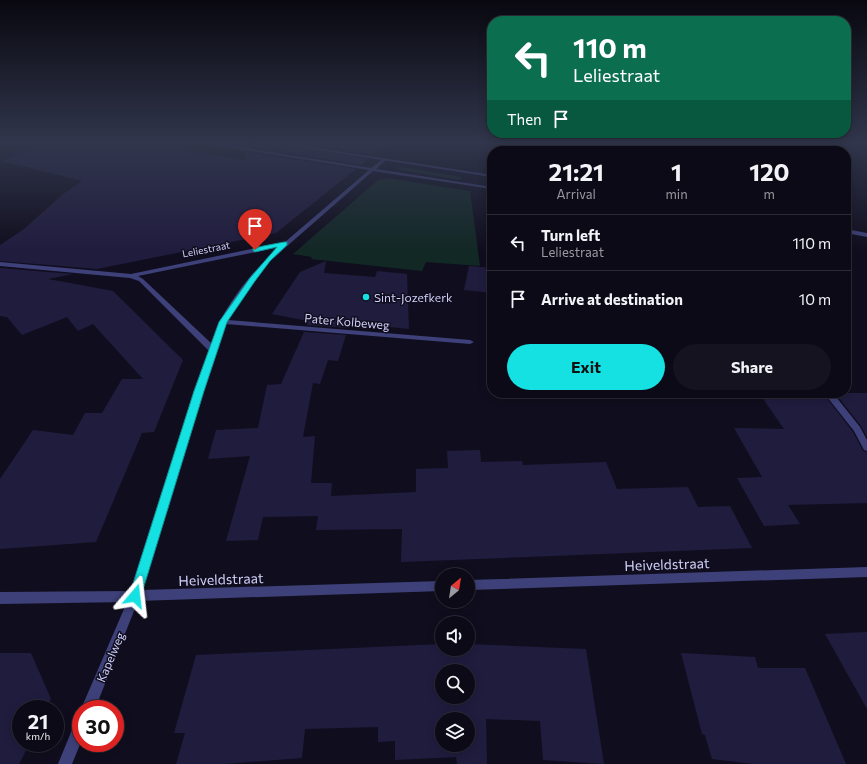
<!DOCTYPE html>
<style>
body{margin:0;font-family:Commissioner,sans-serif;background:#15131f;color:#f1f3f6;height:100vh;display:flex;flex-direction:column;font-size:15px;white-space:nowrap}
*{box-sizing:border-box;margin:0}
p{font-size:13px;color:#9a9aa1}
.icon{flex:none;width:22px;height:22px;fill:none;stroke:currentColor;stroke-width:2;stroke-linecap:round;stroke-linejoin:round}
.map{position:relative;flex:1;overflow:hidden}
.details{position:absolute;left:487px;top:146px;width:364px;height:252px;display:flex;flex-direction:column;background:#0c0a16;border-radius:16px;box-shadow:0 2px 10px #0003,0 0 0 1px #2c2b35}
.details>*{flex:none}
.top-card{position:absolute;left:487px;top:16px;width:364px;height:122px;border-radius:16px;box-shadow:0 2px 10px #0003,0 0 0 1px #2c2b35;background:#0b6e4f;color:#fff;overflow:hidden}
.needle{width:26px;rotate:30deg}
.controls{position:absolute;left:435px;top:568px;display:grid;gap:8px}
.controls a{display:grid;place-items:center;width:40px;height:40px;border-radius:50%;background:#0c0a16;box-shadow:0 2px 10px #0003,0 0 0 1px #2c2b35;font-size:20px}
.speed{position:absolute;left:12px;top:700px;display:flex;gap:8px;font-size:20px;font-weight:700;text-align:center}
.speed>*{display:grid;place-content:center;width:52px;height:52px;border-radius:50%;background:#0c0a16;box-shadow:0 2px 10px #0003,0 0 0 1px #2c2b35;line-height:1}
.speed small{font-size:10px;font-weight:400}
.speed .limit{border:6px solid #d22;background:#fff;color:#111}
.pin{position:absolute;display:grid;place-items:center;width:34px;height:34px;color:#fff;margin:-41px -17px;border-radius:50% 50% 50% 0;rotate:-45deg;box-shadow:0 0 4px #0007}
.pin .icon{rotate:45deg}
.me{position:absolute;width:44px;margin:-22px;rotate:17deg;stroke-linejoin:round;filter:drop-shadow(0 0 3px #0008)}
.turn{display:flex;align-items:center;gap:14px;height:84px;padding:0 20px;font-size:18px}
.turn .icon{width:52px;height:52px;stroke-width:2.5}
.turn b{display:block;font-size:28px;line-height:34px}
.then{display:flex;align-items:center;height:38px;padding:0 20px;background:#0003;gap:8px;font-size:15px}
.eta{display:flex;justify-content:space-evenly;align-items:center;height:68px;text-align:center}
.eta b{font-size:24px;font-weight:700;line-height:28px}
.action{display:flex;gap:8px;margin-top:auto;padding:8px 20px}
.action a{flex:1;height:46px;border-radius:24px;background:#15e1e2;color:#111;font-size:16px;font-weight:700;line-height:46px;text-align:center}
.action a+a{background:#15131f;color:#f1f3f6}
ul{padding:0;list-style:none}
li{display:flex;align-items:center;gap:12px;height:56px;padding:0 20px;border-top:1px solid #2c2b35}
li div{flex:1}
li b{display:block;font-size:15px}
li em{font-style:normal}
.map>svg:first-child{display:block}
.green{fill:#122825}
.building{fill:#201c3e;fill-rule:evenodd}
.lines{fill:none;stroke-linecap:round;stroke-linejoin:round}
.minor{fill:#3e4179;fill-rule:evenodd}
.tertiary{fill:#3e4179;fill-rule:evenodd}
.route{fill:#15e1e2;stroke:#0e9293}
.poi-dot{fill:#15e1e2;stroke:#100e1e;stroke-width:1.5}
.labels{text-anchor:middle;dominant-baseline:central;stroke-width:3;stroke-linejoin:round;paint-order:stroke}
.far-street-label{font-size:10px;fill:#d1d0fb;stroke:#100e1e}
.poi-label{font-size:12px;fill:#d1d0fb;stroke:#100e1e;text-anchor:start}
.street-label{font-size:12px;fill:#d1d0fb;stroke:#100e1e}
.near-street-label{font-size:14px;fill:#d1d0fb;stroke:#100e1e}
</style>
<div class="map">
<svg width="867" height="764" viewBox="0 0 867 764">
<rect width="100%" height="100%" fill="#100e1e"/>
<!-- green -->
<path class="green" d="M 401,167 L 462,177 L 459,180 L 396,169 Z
M 387,178 L 470,191 L 480,266 L 426,262 L 422,271 L 311,259 L 312,257 L 293,254 L 378,180 Z"/>
<!-- building -->
<path class="building" d="M 47,144 L 147,144 L 245,160 L 246,152 L 356,169 L 276,233 L 97,269 L 0,261 L 0,245 L 24,229 L 63,194 L 82,181 L 2,161 Z
M 246,144 L 278,144 L 369,159 L 361,165 L 246,146 Z
M 304,144 L 388,144 L 374,155 Z
M 326,261 L 324,273 L 375,277 L 377,271 L 407,274 L 409,329 L 351,323 L 349,328 L 307,325 L 308,321 L 272,314 L 300,272 Z
M 469,266 L 492,268 L 492,293 L 464,290 Z
M 0,268 L 73,274 L 48,279 L 113,291 L 183,360 L 154,432 L 142,433 L 96,542 L 0,549 L 0,479 L 33,430 L 73,435 L 85,413 L 102,413 L 122,379 L 143,379 L 93,324 L 78,331 L 67,317 L 22,335 L 7,317 L 0,316 Z
M 304,332 L 346,335 L 338,361 L 328,360 L 320,384 L 313,383 L 303,437 L 315,436 L 311,483 L 332,483 L 331,496 L 416,492 L 416,469 L 448,468 L 447,451 L 480,450 L 481,462 L 522,461 L 523,465 L 606,462 L 617,489 L 688,487 L 698,507 L 730,506 L 752,548 L 401,562 L 402,529 L 316,530 L 318,516 L 263,517 L 258,540 L 226,541 L 250,456 L 208,459 L 216,430 L 258,428 L 267,385 L 281,384 Z
M 759,393 L 823,393 L 853,432 L 863,451 L 867,452 L 867,503 L 788,505 L 800,524 L 764,526 L 737,478 L 762,477 L 734,428 L 784,429 Z
M 835,393 L 867,393 L 867,437 L 861,426 Z
M 867,632 L 867,709 L 825,634 Z
M 442,644 L 442,649 L 468,649 L 468,644 L 586,649 L 604,764 L 543,760 L 540,721 L 486,719 L 487,764 L 457,764 L 456,757 L 395,760 L 395,741 L 378,742 L 378,727 L 305,729 L 302,758 L 225,764 L 176,764 L 185,733 L 174,733 L 196,655 ZM 442,671 L 468,671 L 468,697 L 442,697 ZM 442,719 L 468,719 L 468,745 L 442,745 Z
M 0,653 L 31,653 L 51,699 L 46,709 L 21,709 L 21,743 L 30,743 L 19,764 L 0,764 Z
M 681,653 L 755,657 L 758,668 L 805,668 L 846,764 L 753,764 L 712,759 L 705,735 L 702,734 Z"/>
<g class="lines">
<!-- minor -->
<path class="minor" d="M 208,144 L 221,144 L 371,168 L 383,159 L 385,160 L 385,161 L 376,169 L 492,187 L 492,189 L 373,171 L 270,261 L 247,290 L 228,320 L 470,340 L 474,342 L 470,344 L 226,324 L 203,391 L 142,590 L 442,581 L 442,591 L 138,601 L 95,709 L 81,709 L 127,602 L 0,604 L 0,592 L 131,591 L 195,391 L 209,351 L 139,281 L 130,278 L 0,266 L 0,262 L 131,274 L 285,242 L 369,170 ZM 280,247 C 256,267 235,293 220,321 C 216,328 214,337 212,344 L 143,279 L 138,276 Z
M 719,144 L 724,144 L 729,151 L 725,151 Z
M 824,393 L 833,393 L 860,427 L 867,440 L 867,451 L 864,450 L 854,431 Z
M 867,567 L 867,577 L 468,590 L 468,580 Z
M 81,718 L 81,742 L 72,764 L 58,764 L 76,720 Z"/>
<!-- tertiary -->
<path class="tertiary" d="M 279,144 L 292,144 L 492,175 L 492,177 Z
M 846,229 L 867,233 L 867,237 L 846,233 Z"/>
</g>
<!-- sky -->
<linearGradient id="sky" x2="0" y2="1"><stop stop-color="#090810"/><stop offset="0.57" stop-color="#31364c"/><stop offset="1" stop-color="#31364c" stop-opacity="0"/></linearGradient>
<rect width="867" height="251" fill="url(#sky)"/>
<!-- route -->
<path class="route" d="M 284,242 L 287,242 L 287,245 L 270,261 L 255,281 L 227,322 L 204,391 L 141,596 L 140,601 L 135,603 L 130,601 L 129,596 L 194,391 L 219,322 L 250,278 L 277,247 L 255,252 L 253,251 L 253,248 Z"/>
<!-- markers -->
<circle class="poi-dot" cx="366" cy="297" r="4"/>
<g class="labels">
<!-- far-street labels -->
<g class="far-street-label">
<text transform="translate(206 249) rotate(-11)">Leliestraat</text>
</g>
<!-- poi labels -->
<g class="poi-label">
<text x="374" y="297">Sint-Jozefkerk</text>
</g>
<!-- street labels -->
<g class="street-label">
<text transform="translate(347 321) rotate(5)">Pater Kolbeweg</text>
<text transform="translate(110 657) rotate(-67)">Kapelweg</text>
</g>
<!-- near-street labels -->
<g class="near-street-label">
<text transform="translate(667 564) rotate(-2)">Heiveldstraat</text>
<text transform="translate(221 579) rotate(-2)">Heiveldstraat</text>
</g>
</g>
</svg>
<div class="controls">
<a><svg class="needle" viewBox="-14 -14 28 28"><path d="M0-13l5 13h-10z" fill="#e53935"/><path d="M0 13l5-13h-10z" fill="#9a9aa1"/></svg></a>
<a><svg class="icon" aria-label="sound" viewBox="0 0 24 24"><path d="M4 9h4l5-4v14l-5-4H4zM17 9q2 3 0 6"/></svg></a>
<a><svg class="icon" aria-label="search" viewBox="0 0 24 24"><circle cx="10" cy="10" r="6"/><path d="M15 15l6 6"/></svg></a>
<a><svg class="icon" aria-label="layers" viewBox="0 0 24 24"><path d="M12 4l9 5-9 5-9-5zM3 14l9 5 9-5"/></svg></a>
</div>
<div class="speed"><div>21<small>km/h</small></div><div class="limit">30</div></div>
<div class="pin" style="left:255px;top:250px;background:#d93025"><svg class="icon" aria-label="arrive" viewBox="0 0 24 24"><path d="M6 21V4h12l-3 4 3 4H6"/></svg></div>
<svg class="me" style="left:135px;top:596px" viewBox="-20 -20 40 40"><path d="M0-17L14 15 0 8-14 15z" fill="#15e1e2" stroke="#fff" stroke-width="4"/></svg>
<div class="top-card">
<div class="turn"><svg class="icon" aria-label="left" viewBox="0 0 24 24"><path d="M17 20v-9H6M10 6l-5 5 5 5"/></svg><div><b>110 m</b>Leliestraat</div></div>
<div class="then">Then<svg class="icon" aria-label="arrive" viewBox="0 0 24 24"><path d="M6 21V4h12l-3 4 3 4H6"/></svg></div>
</div>
<section class="details">
<div class="eta">
<div><b>21:21</b><p>Arrival</p></div>
<div><b>1</b><p>min</p></div>
<div><b>120</b><p>m</p></div>
</div>
<ul>
<li><svg class="icon" aria-label="left" viewBox="0 0 24 24"><path d="M17 20v-9H6M10 6l-5 5 5 5"/></svg><div><b>Turn left</b><p>Leliestraat</p></div><em>110 m</em></li>
<li><svg class="icon" aria-label="arrive" viewBox="0 0 24 24"><path d="M6 21V4h12l-3 4 3 4H6"/></svg><div><b>Arrive at destination</b></div><em>10 m</em></li>
</ul>
<div class="action"><a>Exit</a><a>Share</a></div>
</section>
</div>
